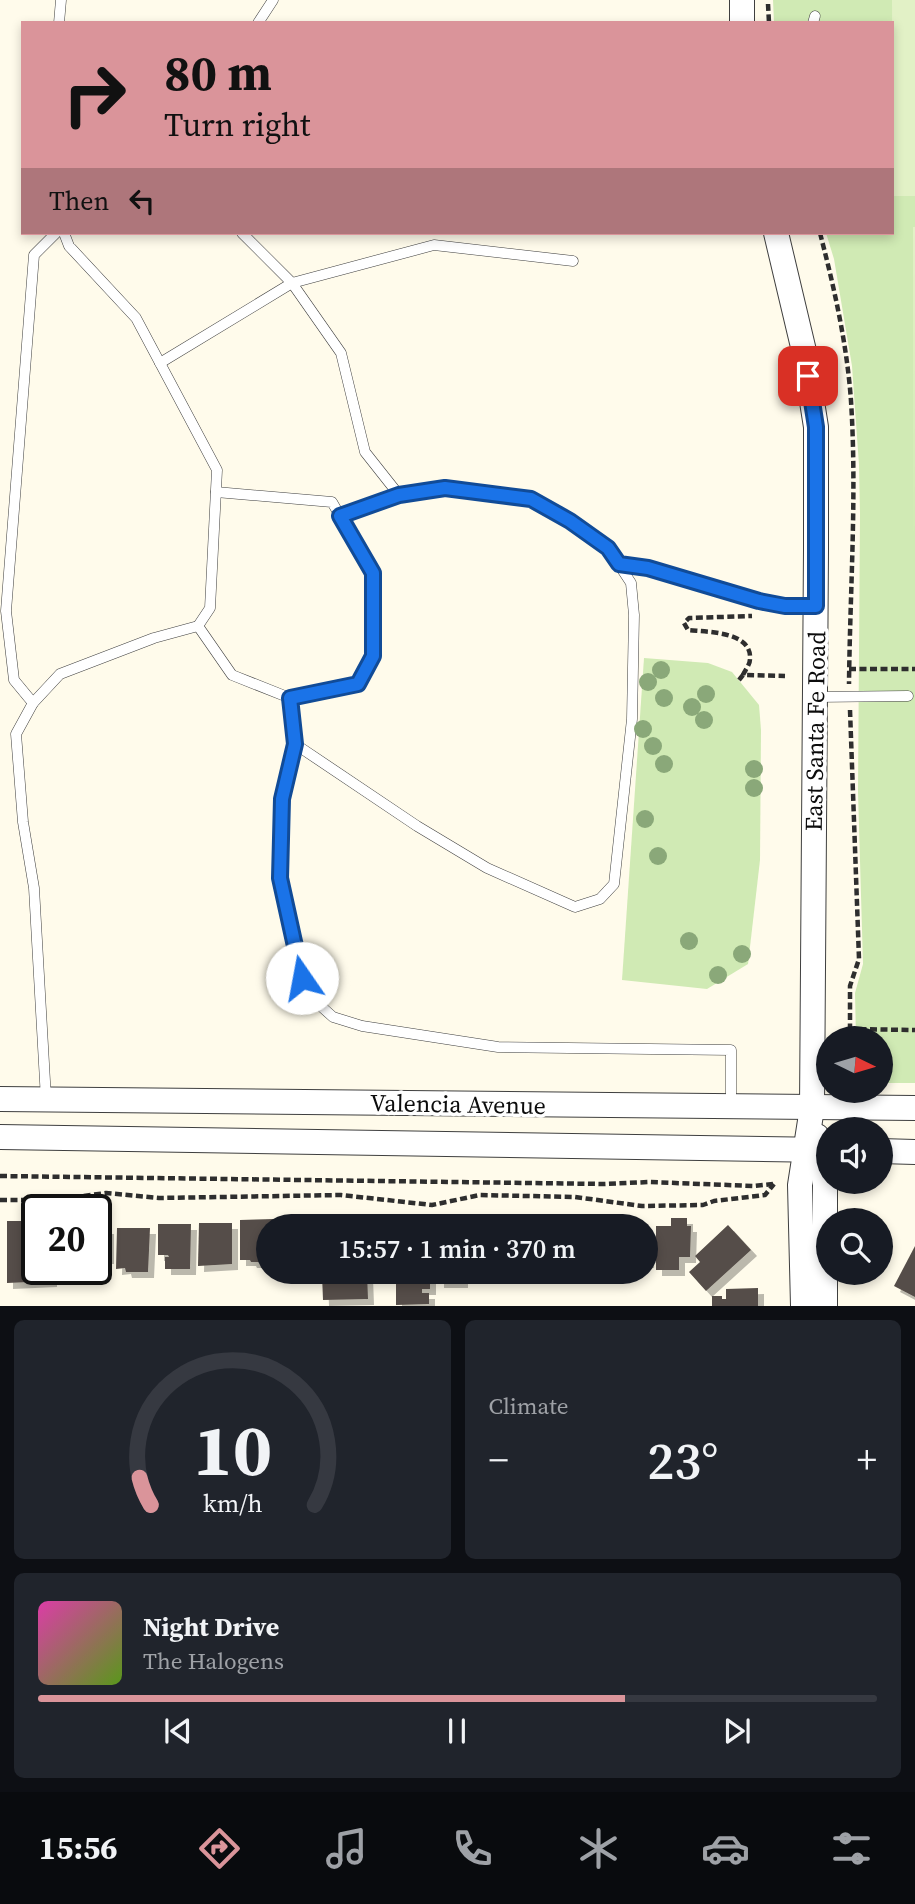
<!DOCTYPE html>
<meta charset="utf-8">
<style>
body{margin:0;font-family:"Source Serif 4",serif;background:#20242c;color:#f1f3f6;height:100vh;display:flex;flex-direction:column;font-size:26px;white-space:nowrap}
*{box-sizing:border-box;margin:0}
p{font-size:23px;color:#9ea1a6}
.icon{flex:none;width:38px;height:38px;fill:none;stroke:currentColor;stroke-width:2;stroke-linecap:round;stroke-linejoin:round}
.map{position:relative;height:1306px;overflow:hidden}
.side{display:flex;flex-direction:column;gap:14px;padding:14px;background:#0d0f14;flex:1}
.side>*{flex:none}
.top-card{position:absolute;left:21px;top:21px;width:873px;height:214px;border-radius:0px;box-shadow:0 4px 10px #0003;background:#da949a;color:#111;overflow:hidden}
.needle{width:46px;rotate:95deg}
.fabs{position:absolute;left:816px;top:1026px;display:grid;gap:14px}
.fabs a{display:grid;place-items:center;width:77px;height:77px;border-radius:50%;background:#171b24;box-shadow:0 4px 10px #0003;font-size:35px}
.speed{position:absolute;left:21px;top:1194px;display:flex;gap:14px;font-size:35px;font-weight:700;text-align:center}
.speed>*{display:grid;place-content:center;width:91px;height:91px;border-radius:50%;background:#171b24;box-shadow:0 4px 10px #0003;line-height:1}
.speed .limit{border:4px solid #111;border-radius:10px;background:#fff;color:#111}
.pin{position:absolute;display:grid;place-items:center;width:60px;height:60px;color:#fff;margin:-30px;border-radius:14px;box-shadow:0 4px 10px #0006}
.me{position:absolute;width:77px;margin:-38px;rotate:348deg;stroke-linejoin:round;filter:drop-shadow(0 0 5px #0008)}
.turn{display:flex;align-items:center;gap:24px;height:147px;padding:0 28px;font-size:32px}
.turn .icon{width:91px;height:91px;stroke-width:2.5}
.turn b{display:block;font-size:49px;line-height:60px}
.then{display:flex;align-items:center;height:66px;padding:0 28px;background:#0003;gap:14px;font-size:26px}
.big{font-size:52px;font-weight:600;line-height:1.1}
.side .tile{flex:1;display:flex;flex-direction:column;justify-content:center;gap:10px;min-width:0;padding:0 24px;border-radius:10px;background:#20242c}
.side .dial{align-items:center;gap:0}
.dial svg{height:182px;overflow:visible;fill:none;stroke:#363941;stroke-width:7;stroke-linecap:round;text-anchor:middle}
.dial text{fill:#f1f3f6;stroke:none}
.song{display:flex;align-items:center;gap:21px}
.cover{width:84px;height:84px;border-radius:10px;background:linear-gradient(135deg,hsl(320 70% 55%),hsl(90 70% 35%))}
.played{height:7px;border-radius:4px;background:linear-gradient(90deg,#da949a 70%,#363941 70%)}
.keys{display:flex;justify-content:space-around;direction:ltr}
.heat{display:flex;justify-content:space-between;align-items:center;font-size:38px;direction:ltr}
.side .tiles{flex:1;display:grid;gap:14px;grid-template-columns:1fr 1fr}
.tile:last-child{grid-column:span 2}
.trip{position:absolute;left:256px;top:1214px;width:402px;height:70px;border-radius:35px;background:#171b24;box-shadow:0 4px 10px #0003;font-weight:600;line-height:70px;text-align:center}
.tabs{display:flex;height:112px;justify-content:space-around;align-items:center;background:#090b0e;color:#9ea1a6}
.tabs .icon{width:49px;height:49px}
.tabs .active{color:#da949a}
.tabs b{font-size:32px;color:#f1f3f6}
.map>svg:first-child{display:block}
.green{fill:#d0eab4}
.pitch{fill:#e2f1c6}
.building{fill:#554d48;filter:url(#shadow)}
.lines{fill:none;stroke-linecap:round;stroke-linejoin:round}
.service-casing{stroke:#3f3f3f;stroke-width:11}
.tertiary-casing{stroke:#3f3f3f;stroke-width:26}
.path{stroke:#2e2e2e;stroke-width:4.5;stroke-dasharray:7 3.5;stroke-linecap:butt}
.service{stroke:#fff;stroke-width:10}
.tertiary{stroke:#fff;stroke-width:24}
.tree{fill:#8aa879}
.route-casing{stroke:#114b97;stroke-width:18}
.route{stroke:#1a73e8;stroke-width:12}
.labels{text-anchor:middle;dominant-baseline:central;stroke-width:7;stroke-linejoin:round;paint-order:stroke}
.street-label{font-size:24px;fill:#0c0c0c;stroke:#fff}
</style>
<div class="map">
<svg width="915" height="1306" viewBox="0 0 915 1306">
<defs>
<filter id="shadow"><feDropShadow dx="6" dy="6" stdDeviation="0" flood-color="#0004"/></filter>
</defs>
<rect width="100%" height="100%" fill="#fffbeb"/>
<g class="green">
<path d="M 773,0 L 915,0 L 915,1083 L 882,1083 L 880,1080 L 880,1038 L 856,1038 L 855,993 L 863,964 L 858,792 L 860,514 L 859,465 L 852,366 L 834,259 L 826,233 L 892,233 L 892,23 L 774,23 Z"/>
<path d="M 644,658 L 708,663 L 732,672 L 759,705 L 761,730 L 760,860 L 748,964 L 707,989 L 622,980 Z"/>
</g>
<g class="pitch">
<path d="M 892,0 L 915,0 L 915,196 L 893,196 Z"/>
<path d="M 913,227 L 915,227 L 914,539 Z"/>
</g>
<g class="building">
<path d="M 671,1218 L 687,1218 L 687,1226 L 691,1226 L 690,1257 L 679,1257 L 679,1270 L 656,1270 L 656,1226 L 671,1226 Z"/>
<path d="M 274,1219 L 274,1227 L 268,1227 L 268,1262 L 251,1262 L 250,1260 L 240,1260 L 240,1220 Z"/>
<path d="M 7,1221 L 22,1221 L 22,1224 L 37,1224 L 37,1269 L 51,1269 L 51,1281 L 7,1283 Z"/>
<path d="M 199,1223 L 232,1223 L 232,1264 L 198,1266 Z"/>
<path d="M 158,1224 L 191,1224 L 190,1269 L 165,1269 L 165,1257 L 169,1257 L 168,1255 L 158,1255 Z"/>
<rect x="329" y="1224" width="38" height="3"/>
<path d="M 728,1225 L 751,1250 L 706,1291 L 689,1272 L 700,1262 L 695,1256 Z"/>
<rect x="96" y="1228" width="12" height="30"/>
<path d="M 117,1228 L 150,1228 L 148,1272 L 126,1272 L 125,1268 L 116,1269 Z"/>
<path d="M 646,1229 L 650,1230 L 648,1262 L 646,1262 Z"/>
<path d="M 915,1246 L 915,1297 L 894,1286 Z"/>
<rect x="74" y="1269" width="24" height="3"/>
<path d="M 335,1272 L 367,1272 L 368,1299 L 323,1300 L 322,1275 L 333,1275 L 333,1278 L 335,1277 Z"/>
<path d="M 396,1272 L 430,1272 L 430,1289 L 422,1289 L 422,1293 L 429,1293 L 429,1304 L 396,1305 Z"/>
<rect x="438" y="1272" width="24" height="10"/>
<path d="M 758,1288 L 758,1306 L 712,1306 L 712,1296 L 722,1296 L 722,1299 L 726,1299 L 726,1289 Z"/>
</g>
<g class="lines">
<g class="service-casing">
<g id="service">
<path d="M 59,23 L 61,0"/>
<path d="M 258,23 L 273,0"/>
<path d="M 813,23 L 815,16"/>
<path d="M 242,233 L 292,283 L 341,353 L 365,452 L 399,495"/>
<path d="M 160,363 L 292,283 L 434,245 L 573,261"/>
<path d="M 619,564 L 648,568 L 759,601 L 785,606 L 815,606"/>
<path d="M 198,626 L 232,675 L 290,698 L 358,685 L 373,656 L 373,573 L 332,502 L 216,492"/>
<path d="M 815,697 L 908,696"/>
<path d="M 290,698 L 295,744 L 282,799 L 280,878 L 302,978 L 314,1000 L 333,1017 L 362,1026 L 498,1047 L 731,1050 L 731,1104"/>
<path d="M 33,703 L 14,680 L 6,611 L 34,255 L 56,233"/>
<path d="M 295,744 L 417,826 L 487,868 L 575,907 L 600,899 L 614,884 L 632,719 L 634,615 L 631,583 L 608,548 L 570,521 L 531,499 L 445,488 L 399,495 L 340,516"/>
<path d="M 46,1099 L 34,888 L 23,822 L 16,734 L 33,703 L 60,674 L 154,638 L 198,626 L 210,608 L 217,470 L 136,318 L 69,246 L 64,233"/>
</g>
</g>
<g class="tertiary-casing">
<g id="tertiary">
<path d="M 742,0 L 742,23"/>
<path d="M 776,233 L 804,351 L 816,427 L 816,550 L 812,1108 L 800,1185 L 803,1306"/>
<path d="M 0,1099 L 915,1108"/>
<path d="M 817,1136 L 825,1184 L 825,1306"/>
<path d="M 0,1137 L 828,1150"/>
<path d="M 880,1151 L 915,1152"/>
</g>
</g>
<g class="path">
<path d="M 768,4 L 769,23"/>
<path d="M 820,233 C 834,287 847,344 851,401 C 857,495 850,589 849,684"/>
<path d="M 849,669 L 915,669"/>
<path d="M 743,675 C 745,670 750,665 750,659 C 752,631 706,632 688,630 L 684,623 L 689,618 L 752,616"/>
<path d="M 739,680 L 743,675 L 785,676"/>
<path d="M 850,710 L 859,959 L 850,986 L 850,1038"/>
<path d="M 849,1029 L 915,1030"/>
<path d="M 0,1176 L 605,1184 L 649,1182 L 754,1186 L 773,1184"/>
<path d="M 0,1200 L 54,1200 L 106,1193 L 159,1198 L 341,1195 L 432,1205 L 480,1195 L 575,1197 L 642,1206 L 703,1205 L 714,1201 L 765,1195 L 774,1184"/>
</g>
<use href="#service" class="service"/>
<use href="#tertiary" class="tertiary"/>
</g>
<g class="tree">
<circle cx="661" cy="670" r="9"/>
<circle cx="648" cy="682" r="9"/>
<circle cx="706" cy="694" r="9"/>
<circle cx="664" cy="698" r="9"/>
<circle cx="692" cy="707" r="9"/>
<circle cx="704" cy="720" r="9"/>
<circle cx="643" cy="729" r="9"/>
<circle cx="653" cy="746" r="9"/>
<circle cx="664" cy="764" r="9"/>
<circle cx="754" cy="769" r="9"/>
<circle cx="754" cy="788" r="9"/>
<circle cx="645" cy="819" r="9"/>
<circle cx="658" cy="856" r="9"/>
<circle cx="689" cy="941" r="9"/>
<circle cx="742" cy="954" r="9"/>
<circle cx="718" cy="975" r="9"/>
</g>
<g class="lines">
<g class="route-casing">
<path id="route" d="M 302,978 L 280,878 L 282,799 L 295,744 L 290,698 L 358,684 L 373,656 L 373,573 L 340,516 L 399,495 L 445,488 L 531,499 L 570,521 L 608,548 L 619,564 L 648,568 L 759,601 L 785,606 L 816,606 L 816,427 L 808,376"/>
</g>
<use href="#route" class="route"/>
</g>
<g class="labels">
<g class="street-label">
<text transform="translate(815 731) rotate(-89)">East Santa Fe Road</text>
<text transform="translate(458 1104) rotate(1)">Valencia Avenue</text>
</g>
</g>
</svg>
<div class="fabs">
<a><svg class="needle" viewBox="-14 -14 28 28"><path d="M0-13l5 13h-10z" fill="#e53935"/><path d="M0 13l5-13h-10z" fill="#9ea1a6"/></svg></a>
<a><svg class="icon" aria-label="sound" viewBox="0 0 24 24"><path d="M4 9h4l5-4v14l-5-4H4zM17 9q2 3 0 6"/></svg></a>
<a><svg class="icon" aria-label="search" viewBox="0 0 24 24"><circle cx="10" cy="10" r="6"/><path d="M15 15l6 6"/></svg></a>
</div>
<div class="speed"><div class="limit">20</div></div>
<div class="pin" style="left:808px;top:376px;background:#d93025"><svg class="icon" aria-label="arrive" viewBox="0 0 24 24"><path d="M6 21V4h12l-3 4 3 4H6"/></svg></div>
<svg class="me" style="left:302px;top:978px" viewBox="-20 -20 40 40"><circle r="19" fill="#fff"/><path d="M0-13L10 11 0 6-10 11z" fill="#1a73e8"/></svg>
<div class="trip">15:57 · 1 min · 370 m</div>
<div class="top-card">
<div class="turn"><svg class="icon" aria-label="right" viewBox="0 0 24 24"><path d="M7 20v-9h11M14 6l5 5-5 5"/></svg><div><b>80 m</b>Turn right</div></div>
<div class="then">Then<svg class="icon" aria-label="left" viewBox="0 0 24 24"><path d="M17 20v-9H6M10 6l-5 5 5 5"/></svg></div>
</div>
</div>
<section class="side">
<div class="tiles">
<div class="tile dial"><svg viewBox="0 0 100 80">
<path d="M14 69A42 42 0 1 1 86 69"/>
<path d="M14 69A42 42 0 0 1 9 57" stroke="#da949a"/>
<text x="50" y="56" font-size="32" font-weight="700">10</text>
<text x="50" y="72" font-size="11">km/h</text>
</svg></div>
<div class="tile"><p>Climate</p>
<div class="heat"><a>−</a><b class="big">23°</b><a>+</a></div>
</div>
<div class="tile">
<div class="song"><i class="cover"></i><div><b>Night Drive</b><p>The Halogens</p></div></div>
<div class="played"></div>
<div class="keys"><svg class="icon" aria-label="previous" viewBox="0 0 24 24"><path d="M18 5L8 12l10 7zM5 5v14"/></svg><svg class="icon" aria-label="pause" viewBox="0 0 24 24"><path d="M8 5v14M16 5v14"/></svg><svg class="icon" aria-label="next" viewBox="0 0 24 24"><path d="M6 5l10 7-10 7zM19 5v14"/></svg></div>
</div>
</div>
</section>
<nav class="tabs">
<b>15:56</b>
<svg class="icon active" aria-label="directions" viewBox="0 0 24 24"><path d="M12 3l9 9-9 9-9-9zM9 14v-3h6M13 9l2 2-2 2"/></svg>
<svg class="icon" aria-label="music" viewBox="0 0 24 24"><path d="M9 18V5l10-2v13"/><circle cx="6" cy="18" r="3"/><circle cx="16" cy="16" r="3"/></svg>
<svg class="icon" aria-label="phone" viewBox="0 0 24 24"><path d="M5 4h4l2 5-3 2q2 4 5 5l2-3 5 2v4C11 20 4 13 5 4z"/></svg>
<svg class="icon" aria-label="climate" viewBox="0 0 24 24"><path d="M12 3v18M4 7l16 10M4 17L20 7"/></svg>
<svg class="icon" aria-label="car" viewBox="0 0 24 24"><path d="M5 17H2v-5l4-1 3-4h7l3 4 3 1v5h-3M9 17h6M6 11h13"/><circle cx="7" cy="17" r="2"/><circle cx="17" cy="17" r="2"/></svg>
<svg class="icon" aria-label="filters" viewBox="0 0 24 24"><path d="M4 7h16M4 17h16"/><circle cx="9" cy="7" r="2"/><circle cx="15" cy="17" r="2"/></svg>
</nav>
